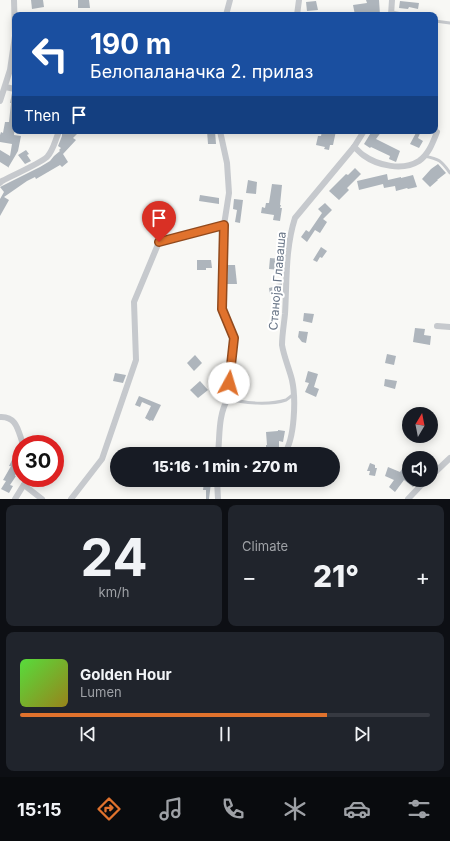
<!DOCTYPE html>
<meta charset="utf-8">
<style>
body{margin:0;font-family:Inter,sans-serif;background:#20242c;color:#f1f3f6;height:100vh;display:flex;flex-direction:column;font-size:15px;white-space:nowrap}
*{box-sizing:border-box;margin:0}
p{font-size:13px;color:#9ea1a6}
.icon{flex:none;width:22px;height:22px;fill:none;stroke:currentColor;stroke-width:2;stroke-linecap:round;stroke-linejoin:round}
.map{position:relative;height:499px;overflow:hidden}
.drawer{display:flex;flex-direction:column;gap:6px;padding:6px;background:#0d0f14;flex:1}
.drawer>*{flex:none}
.hud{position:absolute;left:12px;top:12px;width:426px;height:122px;border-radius:8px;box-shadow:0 2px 10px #0003;background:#1a4fa0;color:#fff;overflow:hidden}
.needle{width:26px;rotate:10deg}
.buttons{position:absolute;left:402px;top:407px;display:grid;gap:8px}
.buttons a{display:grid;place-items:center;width:36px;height:36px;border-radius:50%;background:#171b24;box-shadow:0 2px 10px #0003;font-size:20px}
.speed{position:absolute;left:12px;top:435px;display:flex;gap:8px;font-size:20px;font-weight:700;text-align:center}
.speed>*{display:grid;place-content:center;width:52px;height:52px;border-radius:50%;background:#171b24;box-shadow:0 2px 10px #0003;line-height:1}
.speed .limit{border:6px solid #d22;background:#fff;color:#111}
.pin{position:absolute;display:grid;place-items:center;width:34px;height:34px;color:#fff;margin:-41px -17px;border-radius:50% 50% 50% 0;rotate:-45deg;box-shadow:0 0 4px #0007}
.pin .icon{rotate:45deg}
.me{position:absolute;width:44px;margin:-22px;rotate:6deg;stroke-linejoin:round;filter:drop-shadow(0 0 3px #0008)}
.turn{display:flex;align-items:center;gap:14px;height:84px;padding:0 12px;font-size:18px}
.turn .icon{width:52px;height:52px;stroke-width:2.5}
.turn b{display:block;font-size:28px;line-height:34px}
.then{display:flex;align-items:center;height:38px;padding:0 12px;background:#0003;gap:8px;font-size:15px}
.big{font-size:30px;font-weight:800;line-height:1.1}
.drawer .tile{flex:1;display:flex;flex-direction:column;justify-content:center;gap:6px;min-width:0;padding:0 14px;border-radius:8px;background:#20242c}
.drawer .dial{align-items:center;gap:0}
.dial b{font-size:52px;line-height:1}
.song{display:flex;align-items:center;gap:12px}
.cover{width:48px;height:48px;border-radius:6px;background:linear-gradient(135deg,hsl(110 70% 55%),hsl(50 70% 35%))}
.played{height:4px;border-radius:2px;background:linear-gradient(90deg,#e0722d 75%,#363941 75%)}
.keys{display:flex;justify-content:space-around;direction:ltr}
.heat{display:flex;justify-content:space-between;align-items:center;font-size:22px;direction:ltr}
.drawer .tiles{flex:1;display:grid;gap:6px;grid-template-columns:1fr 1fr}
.tile:last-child{grid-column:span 2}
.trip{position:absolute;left:110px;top:447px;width:230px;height:40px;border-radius:20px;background:#171b24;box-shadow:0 2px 10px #0003;font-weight:800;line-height:40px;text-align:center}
.tabs{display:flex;height:64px;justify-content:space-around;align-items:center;background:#090b0e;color:#9ea1a6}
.tabs .icon{width:28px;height:28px}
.tabs .selected{color:#e0722d}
.tabs b{font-size:18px;color:#f1f3f6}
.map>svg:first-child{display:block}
.building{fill:#aeb5bc}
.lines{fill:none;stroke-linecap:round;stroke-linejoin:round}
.service{stroke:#c6c9cd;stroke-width:3}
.minor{stroke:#c6c9cd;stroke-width:6}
.route-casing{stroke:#924a1d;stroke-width:10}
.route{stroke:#e0722d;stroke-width:7}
.labels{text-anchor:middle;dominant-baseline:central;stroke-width:4;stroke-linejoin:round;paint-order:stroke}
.street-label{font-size:12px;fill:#677486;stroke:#fff}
</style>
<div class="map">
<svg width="450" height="499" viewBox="0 0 450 499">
<rect width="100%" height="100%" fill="#f8f8f5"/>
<g class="building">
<path d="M 31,0 L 43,0 L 44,7 L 32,9 Z"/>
<path d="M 78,0 L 89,0 L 90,8 L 78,8 Z"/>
<path d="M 366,0 L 379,0 L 380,15 L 355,15 L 353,5 L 367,3 Z"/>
<path d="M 316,1 L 318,10 L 307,11 L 306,2 Z"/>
<path d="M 400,1 L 419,3 L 418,9 L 409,7 L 408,9 L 399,8 Z"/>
<path d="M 12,93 L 15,93 L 15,126 L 14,135 L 21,136 L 18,151 L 8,168 L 8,167 L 0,162 L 0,150 L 10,156 L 12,144 L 0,142 L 0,135 L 1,132 L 3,133 L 5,122 L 9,122 L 11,103 L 10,103 Z"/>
<path d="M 64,131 L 75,131 L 77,134 L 73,138 L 76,140 L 63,154 L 68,162 L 62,167 L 60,165 L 36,179 L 35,177 L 27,181 L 4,197 L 9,200 L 0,216 L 0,199 L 4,192 L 0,187 L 40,167 L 50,161 L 54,156 L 60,151 L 59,150 L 61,148 L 58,146 L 62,136 L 62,133 Z"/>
<path d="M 207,131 L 215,131 L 216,144 L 208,144 Z"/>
<path d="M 322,131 L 336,131 L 333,145 L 330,145 L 329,150 L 324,149 L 325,147 L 316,145 L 318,136 L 321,136 Z"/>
<path d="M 372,131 L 382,131 L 376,139 L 400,151 L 396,162 L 389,159 L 390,156 L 371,147 L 370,148 L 364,144 Z"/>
<path d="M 417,131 L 421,131 L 418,138 L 423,141 L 419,148 L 410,144 Z"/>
<path d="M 26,150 L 29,154 L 27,155 L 31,161 L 25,164 L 18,155 Z"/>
<path d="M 438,164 L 446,173 L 437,180 L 438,180 L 430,187 L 422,179 L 431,169 Z"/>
<path d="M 355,168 L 361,174 L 347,188 L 349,190 L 339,200 L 329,191 L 346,174 L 348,175 Z"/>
<path d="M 387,174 L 388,180 L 401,177 L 401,178 L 413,175 L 417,187 L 408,189 L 407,188 L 396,191 L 395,186 L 384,188 L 383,184 L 359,190 L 357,181 Z"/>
<path d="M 248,180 L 257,182 L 256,194 L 246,193 Z"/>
<path d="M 272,184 L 282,185 L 280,205 L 281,205 L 280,208 L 282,208 L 280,221 L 273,220 L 274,215 L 261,213 L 262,207 L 265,208 L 266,203 L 269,203 Z"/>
<path d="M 200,195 L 219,198 L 219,204 L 199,201 Z"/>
<path d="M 234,199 L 243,200 L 240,223 L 235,222 L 237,210 L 233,209 Z"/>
<path d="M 325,203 L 332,210 L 323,219 L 327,222 L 320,233 L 315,230 L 307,242 L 301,237 L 306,230 L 309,232 L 322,213 L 318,209 Z"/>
<path d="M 321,247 L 327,251 L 322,258 L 320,257 L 317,262 L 313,260 Z"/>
<path d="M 270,258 L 281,259 L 280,270 L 269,269 Z"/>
<path d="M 197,260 L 211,260 L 212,268 L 206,268 L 206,270 L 197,270 Z"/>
<path d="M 228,265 L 235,265 L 237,284 L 227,284 Z"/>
<path d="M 282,283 L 281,291 L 275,292 L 275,294 L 270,295 L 269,288 L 277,286 L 276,284 Z"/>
<path d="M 304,313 L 314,314 L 312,323 L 303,321 Z"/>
<path d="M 415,328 L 425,329 L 424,335 L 431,336 L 430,345 L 413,342 Z"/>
<path d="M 299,331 L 308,332 L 306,343 L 302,342 L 298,337 Z"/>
<path d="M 387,354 L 396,356 L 394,365 L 385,363 Z"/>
<path d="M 195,355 L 202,363 L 194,371 L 187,363 Z"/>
<path d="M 308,371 L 318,374 L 314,387 L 319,389 L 316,397 L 305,392 L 309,383 L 305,382 Z"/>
<path d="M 115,373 L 126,375 L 123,383 L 113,381 Z"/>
<path d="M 385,379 L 397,381 L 395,389 L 384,386 Z"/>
<path d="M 200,381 L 208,390 L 198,398 L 190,390 Z"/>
<path d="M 139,396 L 161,405 L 153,421 L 151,420 L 150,421 L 145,418 L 151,406 L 142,402 L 140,407 L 135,405 Z"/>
<path d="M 278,430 L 285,431 L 283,442 L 279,441 L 279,454 L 266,454 L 266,445 L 267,445 L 266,432 L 278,431 Z"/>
<path d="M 14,456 L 21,459 L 21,462 L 15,476 L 16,476 L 10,485 L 13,486 L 9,493 L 1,489 L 6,481 L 3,480 L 11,466 L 9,466 Z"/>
<path d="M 370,463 L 375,465 L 375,468 L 377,468 L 375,476 L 369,475 L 370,471 L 367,471 Z"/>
<path d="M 406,463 L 409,465 L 409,480 L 414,480 L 418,482 L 413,487 L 404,480 L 395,492 L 389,487 L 394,480 L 385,476 L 388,467 L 400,472 Z"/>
<path d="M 204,482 L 211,483 L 209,499 L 206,499 L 206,490 L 203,490 Z"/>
</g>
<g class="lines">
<g class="service">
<path d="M 392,12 L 407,15"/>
<path d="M 435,21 L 450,23"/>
<path d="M 424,156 C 439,159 441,160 450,173"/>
<path d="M 229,398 C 243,404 271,405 286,400 C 289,398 291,396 294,394"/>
</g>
<g class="minor">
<path d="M 226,15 L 230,0"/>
<path d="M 297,15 L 299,0"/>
<path d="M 391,15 L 392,0"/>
<path d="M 5,87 L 15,89"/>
<path d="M 0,101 L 10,70 L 15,36 L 14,0"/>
<path d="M 354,147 C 357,149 360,153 363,155 C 378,166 403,171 419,161 C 429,154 433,142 437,132"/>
<path d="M 0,183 L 2,181 C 15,174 37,165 47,157 C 53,151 55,141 58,134"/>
<path d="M 437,326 L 450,327"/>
<path d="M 0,417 C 17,416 18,431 23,444"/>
<path d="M 218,454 C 220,434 218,416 228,398 L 234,338 L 222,309 L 224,225 L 229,193 L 227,163 L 220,131"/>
<path d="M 284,454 C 295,439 296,398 292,380 C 289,368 284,357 282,345 C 282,335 284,324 285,314 C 287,282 285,249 295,218 L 354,147 L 364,131"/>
<path d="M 431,476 L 450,458"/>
<path d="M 217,480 L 218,499"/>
<path d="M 24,485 L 42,499"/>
<path d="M 15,499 L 28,478"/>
<path d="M 71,499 L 102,459 L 136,360 L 134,302 L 159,242 L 224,225"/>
<path d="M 408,499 L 426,480"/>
</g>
</g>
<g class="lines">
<g class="route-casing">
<path id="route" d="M 159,242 L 224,225 L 222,309 L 234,338 L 229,383"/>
</g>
<use href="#route" class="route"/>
</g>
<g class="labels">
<g class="street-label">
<text transform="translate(277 281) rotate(-85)">Станоја Главаша</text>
</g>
</g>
</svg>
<div class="buttons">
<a><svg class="needle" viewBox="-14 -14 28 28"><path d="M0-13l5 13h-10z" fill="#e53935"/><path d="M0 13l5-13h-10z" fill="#9ea1a6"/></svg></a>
<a><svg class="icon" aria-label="sound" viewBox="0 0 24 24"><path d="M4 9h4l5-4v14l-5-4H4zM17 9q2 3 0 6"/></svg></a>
</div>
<div class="speed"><div class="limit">30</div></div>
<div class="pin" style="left:159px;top:242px;background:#d93025"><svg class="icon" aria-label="arrive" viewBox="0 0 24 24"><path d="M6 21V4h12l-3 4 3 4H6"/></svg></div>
<svg class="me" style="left:229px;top:383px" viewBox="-20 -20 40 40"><circle r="19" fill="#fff"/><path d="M0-13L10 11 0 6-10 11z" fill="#e0722d"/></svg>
<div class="trip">15:16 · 1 min · 270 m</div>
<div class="hud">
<div class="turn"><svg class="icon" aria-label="left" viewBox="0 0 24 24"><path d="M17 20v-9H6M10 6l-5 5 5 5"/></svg><div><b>190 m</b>Белопаланачка 2. прилаз</div></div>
<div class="then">Then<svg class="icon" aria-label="arrive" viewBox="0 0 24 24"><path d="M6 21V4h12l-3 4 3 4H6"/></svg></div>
</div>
</div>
<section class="drawer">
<div class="tiles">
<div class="tile dial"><b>24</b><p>km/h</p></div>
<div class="tile"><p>Climate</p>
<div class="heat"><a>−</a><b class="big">21°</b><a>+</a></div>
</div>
<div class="tile">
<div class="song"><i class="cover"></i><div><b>Golden Hour</b><p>Lumen</p></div></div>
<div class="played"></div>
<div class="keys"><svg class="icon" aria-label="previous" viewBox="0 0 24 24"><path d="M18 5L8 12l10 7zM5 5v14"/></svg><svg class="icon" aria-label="pause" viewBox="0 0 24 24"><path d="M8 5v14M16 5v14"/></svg><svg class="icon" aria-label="next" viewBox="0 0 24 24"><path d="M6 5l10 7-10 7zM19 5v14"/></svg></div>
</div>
</div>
</section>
<nav class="tabs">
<b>15:15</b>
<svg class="icon selected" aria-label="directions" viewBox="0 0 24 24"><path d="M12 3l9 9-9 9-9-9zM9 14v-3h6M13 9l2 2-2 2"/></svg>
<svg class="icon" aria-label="music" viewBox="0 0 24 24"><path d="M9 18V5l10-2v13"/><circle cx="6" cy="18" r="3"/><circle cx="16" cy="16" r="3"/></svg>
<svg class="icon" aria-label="phone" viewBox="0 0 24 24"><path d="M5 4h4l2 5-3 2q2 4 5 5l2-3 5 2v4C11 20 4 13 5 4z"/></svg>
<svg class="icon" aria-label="climate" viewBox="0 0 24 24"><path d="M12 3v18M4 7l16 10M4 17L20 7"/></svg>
<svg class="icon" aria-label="car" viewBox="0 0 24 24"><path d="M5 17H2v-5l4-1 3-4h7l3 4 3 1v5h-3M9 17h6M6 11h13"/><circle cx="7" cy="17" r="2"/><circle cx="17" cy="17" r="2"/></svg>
<svg class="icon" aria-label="filters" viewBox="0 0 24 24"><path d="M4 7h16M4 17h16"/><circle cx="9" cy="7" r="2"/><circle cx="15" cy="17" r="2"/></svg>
</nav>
